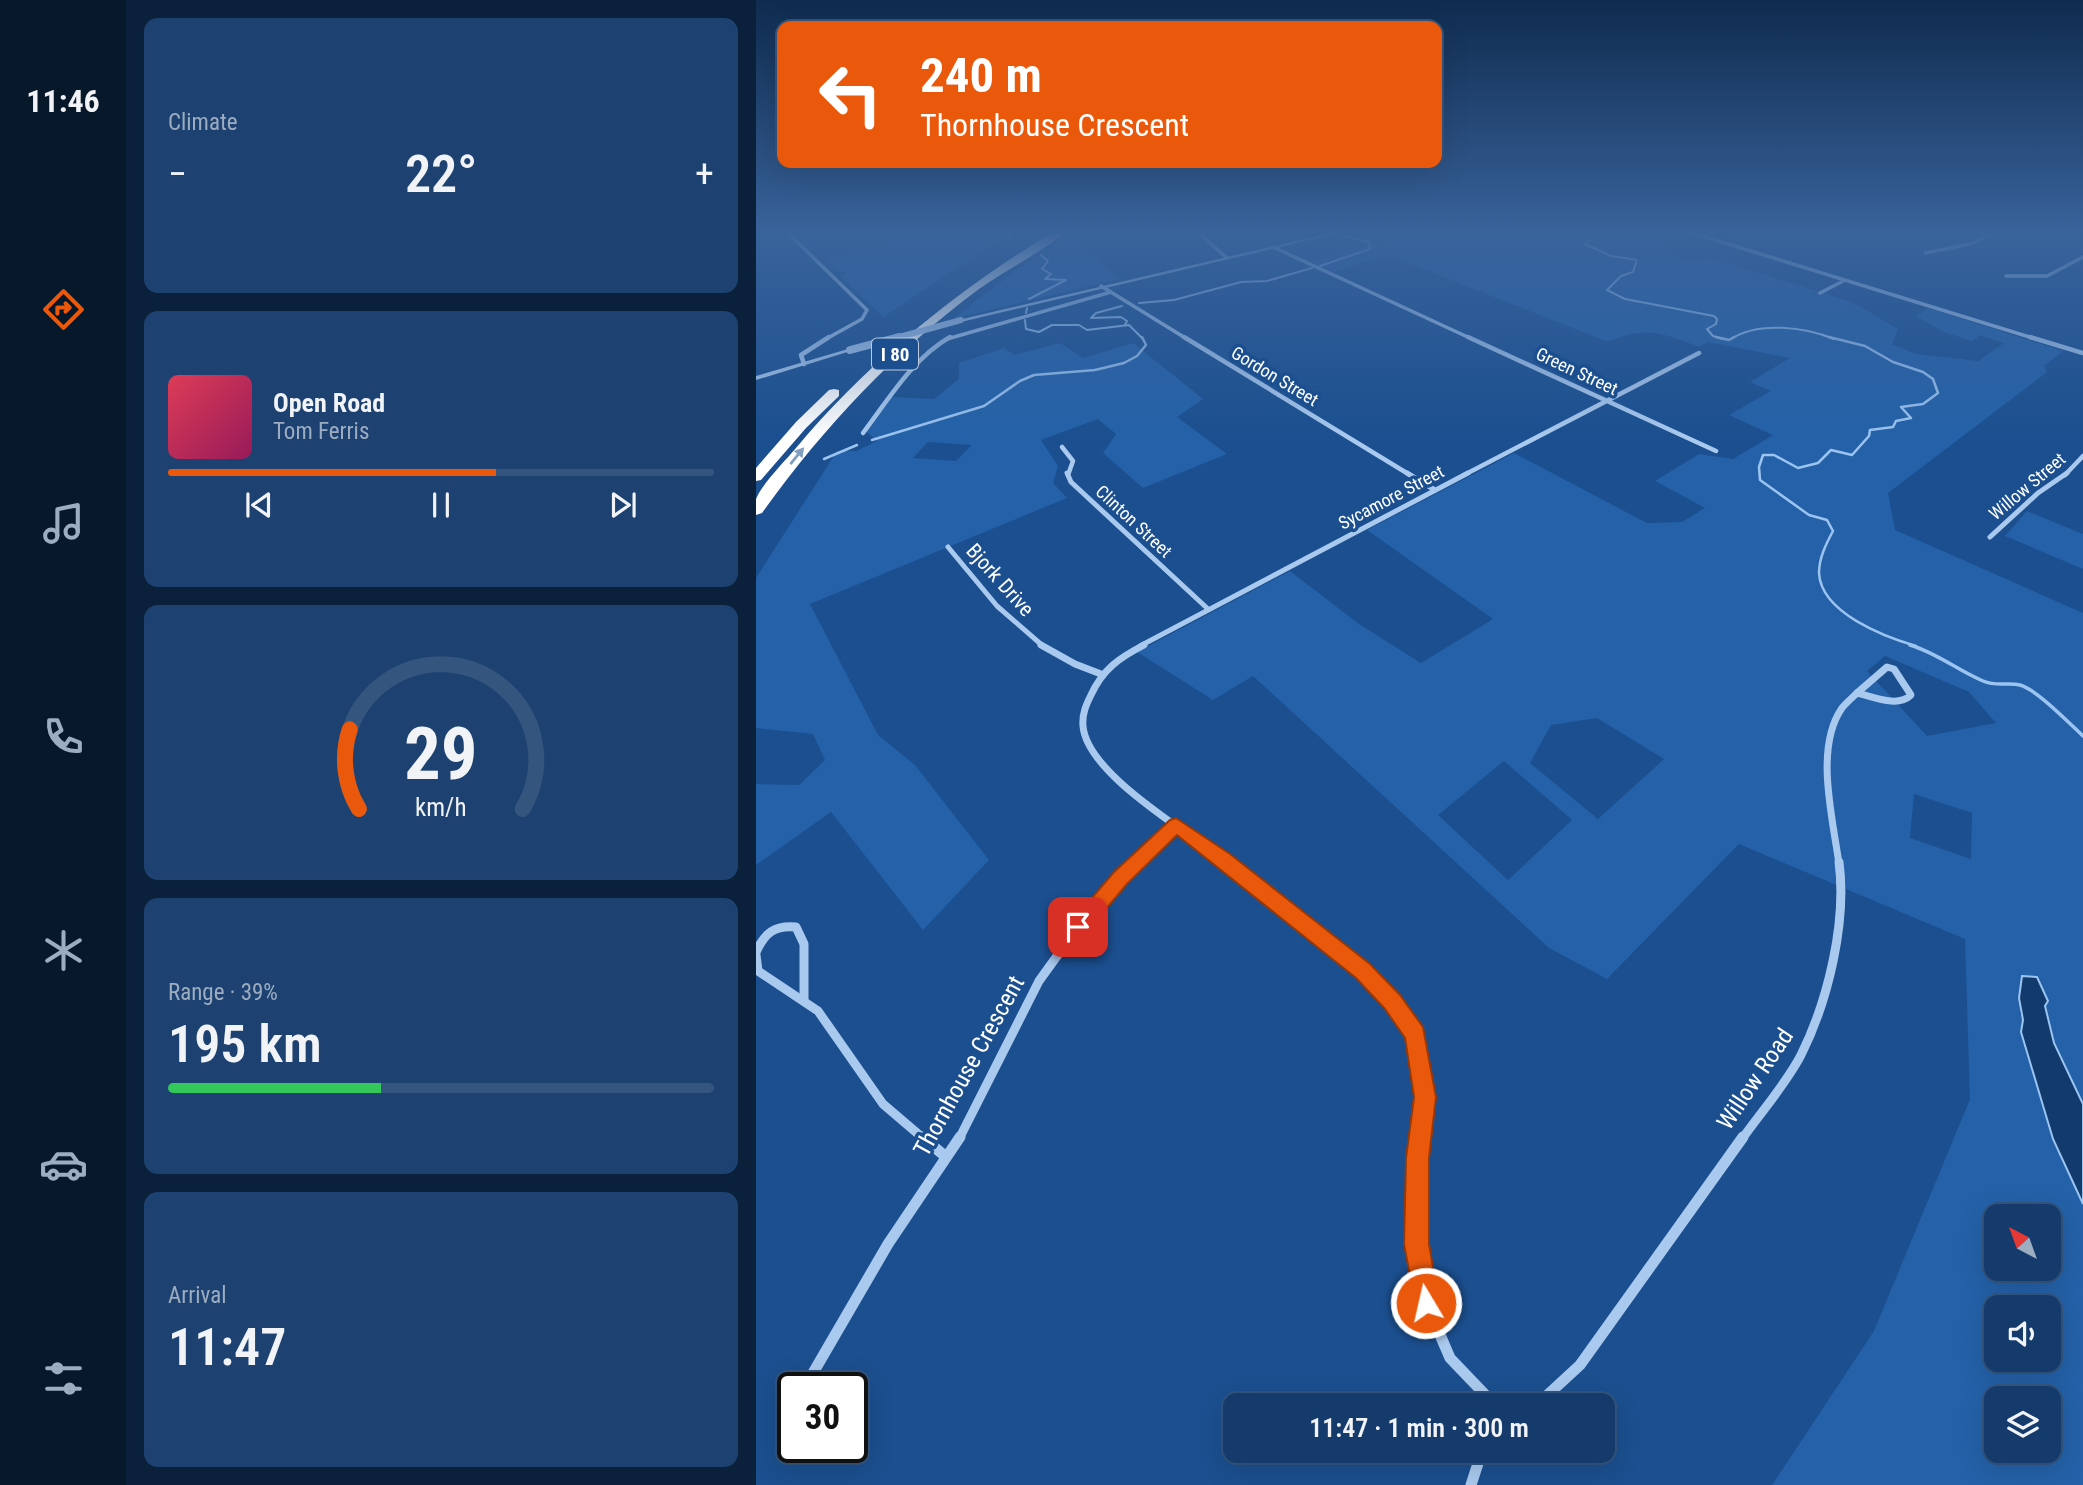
<!DOCTYPE html>
<meta charset="utf-8">
<style>
body{margin:0;font-family:"Roboto Condensed",sans-serif;background:#1d4271;color:#f1f3f6;height:100vh;display:flex;flex-direction:column;font-size:26px;white-space:nowrap}
*{box-sizing:border-box;margin:0}
p{font-size:23px;color:#9dadc1}
.icon{flex:none;width:38px;height:38px;fill:none;stroke:currentColor;stroke-width:2;stroke-linecap:round;stroke-linejoin:round}
.map{position:relative;flex:1;overflow:hidden}
.details{display:flex;flex-direction:column;gap:18px;padding:18px;background:#0b203b;width:630px}
.details>*{flex:none}
.guide{position:absolute;left:21px;top:21px;width:665px;height:147px;border-radius:14px;box-shadow:0 7px 28px #0002,0 0 0 2px #33557e;background:#ea580c;color:#fff;overflow:hidden}
.needle{width:46px;rotate:319deg}
.tools{position:absolute;left:1228px;top:1204px;display:grid;gap:14px}
.tools a{display:grid;place-items:center;width:77px;height:77px;border-radius:14px;background:#143b6b;box-shadow:0 7px 28px #0002,0 0 0 2px #33557e;font-size:35px}
.speed{position:absolute;left:21px;top:1372px;display:flex;gap:14px;font-size:35px;font-weight:700;text-align:center}
.speed>*{display:grid;place-content:center;width:91px;height:91px;border-radius:50%;background:#143b6b;box-shadow:0 7px 28px #0002,0 0 0 2px #33557e;line-height:1}
.speed .limit{border:4px solid #111;border-radius:10px;background:#fff;color:#111}
.pin{position:absolute;display:grid;place-items:center;width:60px;height:60px;color:#fff;margin:-30px;border-radius:14px;box-shadow:0 4px 10px #0006}
.me{position:absolute;width:77px;margin:-38px;rotate:351deg;stroke-linejoin:round;filter:drop-shadow(0 0 5px #0008)}
.turn{display:flex;align-items:center;gap:24px;height:147px;padding:0 28px;font-size:32px}
.turn .icon{width:91px;height:91px;stroke-width:2.5}
.turn b{display:block;font-size:49px;line-height:60px}
.big{font-size:52px;font-weight:600;line-height:1.1}
.details .card{flex:1;display:flex;flex-direction:column;justify-content:center;gap:10px;min-width:0;padding:0 24px;border-radius:14px;background:#1d4271}
.details .dial{align-items:center;gap:0}
.dial svg{height:182px;overflow:visible;fill:none;stroke:#33557e;stroke-width:7;stroke-linecap:round;text-anchor:middle}
.dial text{fill:#f1f3f6;stroke:none}
.song{display:flex;align-items:center;gap:21px}
.cover{width:84px;height:84px;border-radius:10px;background:linear-gradient(135deg,hsl(350 70% 55%),hsl(330 70% 35%))}
.played{height:7px;border-radius:4px;background:linear-gradient(90deg,#ea580c 60%,#33557e 60%)}
.keys{display:flex;justify-content:space-around;direction:ltr}
.heat{display:flex;justify-content:space-between;align-items:center;font-size:38px;direction:ltr}
.charge{height:10px;border-radius:5px;background:linear-gradient(90deg,#34c759 39%,#33557e 0)}
.trip{position:absolute;left:467px;top:1393px;width:392px;height:70px;border-radius:14px;background:#143b6b;box-shadow:0 7px 28px #0002,0 0 0 2px #33557e;font-weight:600;line-height:70px;text-align:center}
main{display:flex;flex:1;min-height:0}
.menu{display:flex;flex-direction:column;width:126px;justify-content:space-around;align-items:center;background:#08182b;color:#9dadc1}
.menu .icon{width:49px;height:49px}
.menu .selected{color:#ea580c}
.menu b{font-size:32px;color:#f1f3f6}
.map>svg:first-child{display:block}
.green{fill:#2461a8;fill-rule:evenodd}
.water{fill:#123a6d;stroke:#9cc4f0;stroke-width:2}
.lines{fill:none;stroke-linecap:round;stroke-linejoin:round}
.stream-far2{stroke:#9cc4f0;stroke-width:2}
.stream-far1{stroke:#9cc4f0;stroke-width:2.5}
.stream{stroke:#9cc4f0;stroke-width:3.5}
.minor-far5{stroke:#a9c9ee;stroke-width:3.5}
.minor-far4{stroke:#a9c9ee;stroke-width:4.5}
.minor-far3{stroke:#a9c9ee;stroke-width:5}
.minor-far2{stroke:#a9c9ee;stroke-width:7}
.minor-far1{stroke:#a9c9ee;stroke-width:9}
.minor{stroke:#a9c9ee;stroke-width:11}
.tertiary{fill:#a9c9ee;fill-rule:evenodd}
.motorway{fill:#fff;fill-rule:evenodd}
.tertiary-bridge-far1{stroke:#a9c9ee;stroke-width:6}
.tertiary-bridge{stroke:#a9c9ee;stroke-width:8}
.oneway{fill:#829ec1}
.route{fill:#ea580c;stroke:#983908;stroke-width:2}
.labels{text-anchor:middle;dominant-baseline:central;stroke-width:7;stroke-linejoin:round;paint-order:stroke}
.far-street-label{font-size:18px;fill:#fff;stroke:#1b4f8f}
.shield{fill:#1b4f8f;stroke:#bbcadd;stroke-width:2}
.shield-label{font-size:19px;font-weight:bold;fill:#fff}
.street-label{font-size:21px;fill:#fff;stroke:#1b4f8f}
.near-street-label{font-size:24px;fill:#fff;stroke:#1b4f8f}
</style>
<main>
<nav class="menu">
<b>11:46</b>
<svg class="icon selected" aria-label="directions" viewBox="0 0 24 24"><path d="M12 3l9 9-9 9-9-9zM9 14v-3h6M13 9l2 2-2 2"/></svg>
<svg class="icon" aria-label="music" viewBox="0 0 24 24"><path d="M9 18V5l10-2v13"/><circle cx="6" cy="18" r="3"/><circle cx="16" cy="16" r="3"/></svg>
<svg class="icon" aria-label="phone" viewBox="0 0 24 24"><path d="M5 4h4l2 5-3 2q2 4 5 5l2-3 5 2v4C11 20 4 13 5 4z"/></svg>
<svg class="icon" aria-label="climate" viewBox="0 0 24 24"><path d="M12 3v18M4 7l16 10M4 17L20 7"/></svg>
<svg class="icon" aria-label="car" viewBox="0 0 24 24"><path d="M5 17H2v-5l4-1 3-4h7l3 4 3 1v5h-3M9 17h6M6 11h13"/><circle cx="7" cy="17" r="2"/><circle cx="17" cy="17" r="2"/></svg>
<svg class="icon" aria-label="filters" viewBox="0 0 24 24"><path d="M4 7h16M4 17h16"/><circle cx="9" cy="7" r="2"/><circle cx="15" cy="17" r="2"/></svg>
</nav>
<section class="details">
<div class="card"><p>Climate</p>
<div class="heat"><a>−</a><b class="big">22°</b><a>+</a></div>
</div>
<div class="card">
<div class="song"><i class="cover"></i><div><b>Open Road</b><p>Tom Ferris</p></div></div>
<div class="played"></div>
<div class="keys"><svg class="icon" aria-label="previous" viewBox="0 0 24 24"><path d="M18 5L8 12l10 7zM5 5v14"/></svg><svg class="icon" aria-label="pause" viewBox="0 0 24 24"><path d="M8 5v14M16 5v14"/></svg><svg class="icon" aria-label="next" viewBox="0 0 24 24"><path d="M6 5l10 7-10 7zM19 5v14"/></svg></div>
</div>
<div class="card dial"><svg viewBox="0 0 100 80">
<path d="M14 69A42 42 0 1 1 86 69"/>
<path d="M14 69A42 42 0 0 1 10 34" stroke="#ea580c"/>
<text x="50" y="56" font-size="32" font-weight="700">29</text>
<text x="50" y="72" font-size="11">km/h</text>
</svg></div>
<div class="card"><p>Range · 39%</p><b class="big">195 km</b><div class="charge"></div></div>
<div class="card"><p>Arrival</p><b class="big">11:47</b></div>
</section>
<div class="map">
<svg width="1327" height="1485" viewBox="0 0 1327 1485">
<rect width="100%" height="100%" fill="#1b4f8f"/>
<g class="green">
<path d="M 178,230 L 251,230 L 251,233 L 233,236 L 233,240 L 246,239 L 127,317 L 85,277 L 91,272 L 81,271 L 69,259 L 123,247 L 148,237 Z"/>
<path d="M 322,230 L 335,230 L 321,240 L 363,279 L 197,319 L 258,271 Z"/>
<path d="M 672,230 L 870,230 L 921,246 L 910,252 L 940,262 L 952,257 L 1096,302 L 1142,329 L 1136,344 L 1160,354 L 1222,361 L 1248,343 L 1224,335 L 1216,341 L 1188,332 L 1160,316 L 1172,308 L 1307,351 L 1288,366 L 1291,372 L 1132,493 L 1139,530 L 1327,613 L 1327,1104 L 1298,1043 L 1289,1006 L 1263,1012 L 1267,1020 L 1265,1032 L 1297,1139 L 1327,1204 L 1327,1485 L 1016,1485 L 1118,1331 L 1214,1099 L 1209,939 L 983,844 L 851,979 L 793,948 L 497,676 L 457,700 L 381,652 L 534,571 L 603,624 L 665,663 L 737,619 L 611,530 L 758,453 L 891,523 L 926,522 L 949,508 L 899,481 L 943,454 L 977,459 L 1017,435 L 973,415 L 1015,391 L 994,382 L 1034,358 L 952,342 L 943,347 C 907,333 890,325 852,342 L 637,257 L 618,259 L 577,272 L 552,261 ZM 1129,656 L 1213,692 L 1240,723 L 1171,736 L 1111,671 ZM 841,718 L 908,759 L 842,819 L 774,763 L 795,725 ZM 748,761 L 816,820 L 752,880 L 682,815 ZM 1158,794 L 1216,813 L 1215,859 L 1154,838 ZM 1241,1216 L 1293,1216 L 1293,1269 L 1241,1269 ZM 1241,1307 L 1293,1307 L 1293,1360 L 1241,1360 ZM 1241,1398 L 1293,1398 L 1293,1451 L 1241,1451 Z"/>
<path d="M 304,343 L 327,358 L 377,343 L 447,399 L 421,417 L 471,454 L 387,488 L 347,453 L 360,434 L 342,419 L 285,440 L 302,466 L 297,483 L 311,498 L 54,604 L 122,735 L 159,765 L 233,860 L 167,930 L 75,812 L 0,865 L 0,784 L 43,785 L 69,760 L 57,734 L 0,728 L 0,578 L 81,451 L 100,451 L 121,441 L 111,432 L 136,397 L 178,399 L 203,379 L 203,363 L 248,348 L 258,355 ZM 172,442 L 215,445 L 215,446 L 200,461 L 157,458 Z"/>
<path d="M 1271,511 L 1327,534 L 1327,569 L 1249,536 Z"/>
</g>
<path class="water" d="M 1266,976 L 1281,977 L 1292,1001 L 1289,1006 L 1298,1043 L 1327,1104 L 1327,1204 L 1297,1139 L 1265,1032 L 1267,1020 L 1263,998 Z"/>
<g class="lines">
<g class="stream-far2">
<path d="M 239,230 L 256,239"/>
<path d="M 548,230 L 563,230"/>
<path d="M 571,230 L 574,232"/>
<path d="M 847,230 L 829,244 L 855,256 L 881,260 L 877,272 L 865,276 L 851,290 L 869,299 L 958,316 L 961,319 L 960,324 L 951,329 L 957,336 L 967,339"/>
<path d="M 564,266 L 614,249 L 613,242 L 584,235"/>
<path d="M 273,299 L 310,280 L 289,279 L 295,274 L 286,269 L 292,261 L 285,255"/>
<path d="M 383,303 L 418,300 L 485,282 L 511,281 L 556,268"/>
<path d="M 366,306 L 340,313 L 335,318 L 365,317 L 371,321 L 369,325"/>
<path d="M 270,313 L 271,308"/>
<path d="M 269,320 L 270,329 L 283,332 L 296,325 L 323,325 L 331,330 L 373,325 L 387,339"/>
<path d="M 975,339 C 1002,321 1049,327 1078,339"/>
</g>
<g class="stream-far1">
<path d="M 960,337 L 973,340 L 978,337"/>
<path d="M 1073,337 L 1109,346 L 1137,362 L 1167,372 L 1177,379 L 1182,393 L 1167,404 L 1145,407 L 1155,418 L 1140,421 L 1137,427 L 1114,430 L 1113,436 L 1096,455 L 1075,450 L 1062,463 L 1042,468 L 1018,455 L 1007,455 L 1003,467 L 1004,480 L 1053,515 L 1071,520 L 1077,531 C 1070,544 1063,558 1063,573 C 1065,613 1129,637 1160,646"/>
<path d="M 116,440 L 228,406 L 264,381 L 278,375 L 339,370 L 368,363 L 381,356 L 390,345 L 386,337"/>
<path d="M 68,459 L 101,445"/>
</g>
<path class="stream" d="M 1154,645 C 1181,653 1201,670 1227,681 C 1241,687 1252,682 1264,685 C 1280,689 1314,724 1327,736"/>
<g class="minor-far5">
<path d="M 29,230 L 111,310 L 106,319 L 70,339"/>
<path d="M 439,230 L 470,257"/>
<path d="M 927,230 L 1280,339"/>
<path d="M 517,247 L 716,339"/>
<path d="M 1169,253 L 1214,244 L 1243,230"/>
<path d="M 1250,276 L 1291,276 L 1327,257"/>
<path d="M 345,286 L 431,339"/>
<path d="M 1064,293 L 1089,280"/>
<path d="M 191,339 L 355,292"/>
</g>
<g class="minor-far4">
<path d="M 428,337 L 654,475"/>
<path d="M 712,337 L 960,451"/>
<path d="M 1274,337 L 1327,353"/>
<path d="M 48,364 L 45,355 L 73,337"/>
<path d="M 107,433 C 132,400 157,358 194,337"/>
<path d="M 306,447 L 317,461 L 312,475"/>
<path d="M 708,475 L 943,353"/>
<path d="M 1309,475 L 1327,456"/>
</g>
<g class="minor-far3">
<path d="M 311,473 L 315,482 L 452,609"/>
<path d="M 651,473 L 679,490"/>
<path d="M 1234,537 L 1282,493 L 1311,473"/>
<path d="M 192,547 L 241,606 L 287,646"/>
<path d="M 384,646 L 712,473"/>
</g>
<g class="minor-far2">
<path d="M 285,645 L 319,664 L 345,674"/>
<path d="M 388,645 C 363,658 347,669 335,695 C 330,705 326,714 327,726 C 331,775 436,834 473,864"/>
<path d="M 1131,667 L 1138,669 L 1155,695 C 1142,708 1118,697 1101,693 Z"/>
<path d="M 379,864 L 420,825"/>
<path d="M 1083,864 C 1077,819 1058,748 1086,708 C 1090,703 1096,698 1101,693"/>
</g>
<g class="minor-far1">
<path d="M 471,862 L 607,971 L 637,1002 L 659,1034 L 669,1097 L 664,1139"/>
<path d="M 0,952 C 9,933 18,925 40,927 L 48,944 L 48,1001"/>
<path d="M 0,955 L 2,971 L 62,1011 L 127,1104 L 168,1139"/>
<path d="M 203,1139 L 283,981 L 322,927 L 381,862"/>
<path d="M 986,1139 C 1005,1112 1030,1084 1045,1055 C 1072,1001 1091,922 1083,862"/>
</g>
<g class="minor">
<path d="M 166,1137 L 189,1156"/>
<path d="M 664,1137 L 660,1244 L 670,1302 L 694,1358 L 739,1405"/>
<path d="M 50,1385 L 132,1244 L 204,1137"/>
<path d="M 750,1405 L 785,1401 L 824,1365 L 987,1137"/>
<path d="M 715,1485 L 726,1451"/>
</g>
<g class="tertiary">
<path d="M 586,230 L 597,230 L 205,322 L 202,320 Z"/>
<path d="M 92,349 L 98,350 L 0,380 L 0,376 Z"/>
</g>
<g class="motorway">
<path d="M 300,230 L 312,230 C 287,252 251,269 223,289 C 138,352 67,428 6,513 L 0,515 C 0,510 0,503 0,499 C 6,484 29,461 40,448 C 114,360 202,290 300,230 Z"/>
<path d="M 78,389 L 83,390 L 83,396 L 50,428 L 5,480 L 0,481 L 0,468 L 40,422 L 73,390 Z"/>
</g>
<path class="tertiary-bridge-far1" d="M 136,339 L 205,320"/>
<path class="tertiary-bridge" d="M 94,350 L 143,337"/>
</g>
<defs><path id="oneway-solid" d="M-6-.8H1V-3.2L6.5 0L1 3.2V.8H-6Z" transform="scale(1.75)"/></defs>
<use class="oneway" href="#oneway-solid" transform="translate(41 456) rotate(-51)"/>
<linearGradient id="sky" x2="0" y2="1"><stop stop-color="#0f2b4f"/><stop offset="0.53" stop-color="#39639b"/><stop offset="1" stop-color="#39639b" stop-opacity="0"/></linearGradient>
<rect width="1327" height="438" fill="url(#sky)"/>
<path class="route" d="M 420,818 L 474,854 L 614,964 L 644,995 L 667,1027 L 680,1097 L 673,1158 L 673,1244 L 683,1303 L 679,1312 L 670,1315 L 661,1312 L 648,1244 L 650,1158 L 658,1097 L 649,1038 L 629,1009 L 600,978 L 421,835 L 371,884 L 329,934 L 322,936 L 316,934 L 313,927 L 316,921 L 358,872 L 414,820 Z"/>
<g class="labels">
<g class="far-street-label">
<text transform="translate(821 371) rotate(25)">Green Street</text>
<text transform="translate(519 376) rotate(31)">Gordon Street</text>
<text transform="translate(1271 486) rotate(-40)">Willow Street</text>
<text transform="translate(635 497) rotate(-28)">Sycamore Street</text>
<text transform="translate(378 521) rotate(43)">Clinton Street</text>
</g>
<rect class="shield" x="116" y="338.5" width="46" height="31" rx="5"/>
<g class="shield-label">
<text x="139" y="354">I 80</text>
</g>
<g class="street-label">
<text transform="translate(244 580) rotate(48)">Bjork Drive</text>
</g>
<g class="near-street-label">
<text transform="translate(213 1066) rotate(-61)">Thornhouse Crescent</text>
<text transform="translate(999 1079) rotate(-56)">Willow Road</text>
</g>
</g>
</svg>
<div class="tools">
<a><svg class="needle" viewBox="-14 -14 28 28"><path d="M0-13l5 13h-10z" fill="#e53935"/><path d="M0 13l5-13h-10z" fill="#9dadc1"/></svg></a>
<a><svg class="icon" aria-label="sound" viewBox="0 0 24 24"><path d="M4 9h4l5-4v14l-5-4H4zM17 9q2 3 0 6"/></svg></a>
<a><svg class="icon" aria-label="layers" viewBox="0 0 24 24"><path d="M12 4l9 5-9 5-9-5zM3 14l9 5 9-5"/></svg></a>
</div>
<div class="speed"><div class="limit">30</div></div>
<div class="pin" style="left:322px;top:927px;background:#d93025"><svg class="icon" aria-label="arrive" viewBox="0 0 24 24"><path d="M6 21V4h12l-3 4 3 4H6"/></svg></div>
<svg class="me" style="left:670px;top:1303px" viewBox="-20 -20 40 40"><circle r="17" fill="#ea580c" stroke="#fff" stroke-width="3"/><path d="M0-11L8 9 0 5-8 9z" fill="#fff"/></svg>
<div class="trip">11:47 · 1 min · 300 m</div>
<div class="guide">
<div class="turn"><svg class="icon" aria-label="left" viewBox="0 0 24 24"><path d="M17 20v-9H6M10 6l-5 5 5 5"/></svg><div><b>240 m</b>Thornhouse Crescent</div></div>
</div>
</div>
</main>
